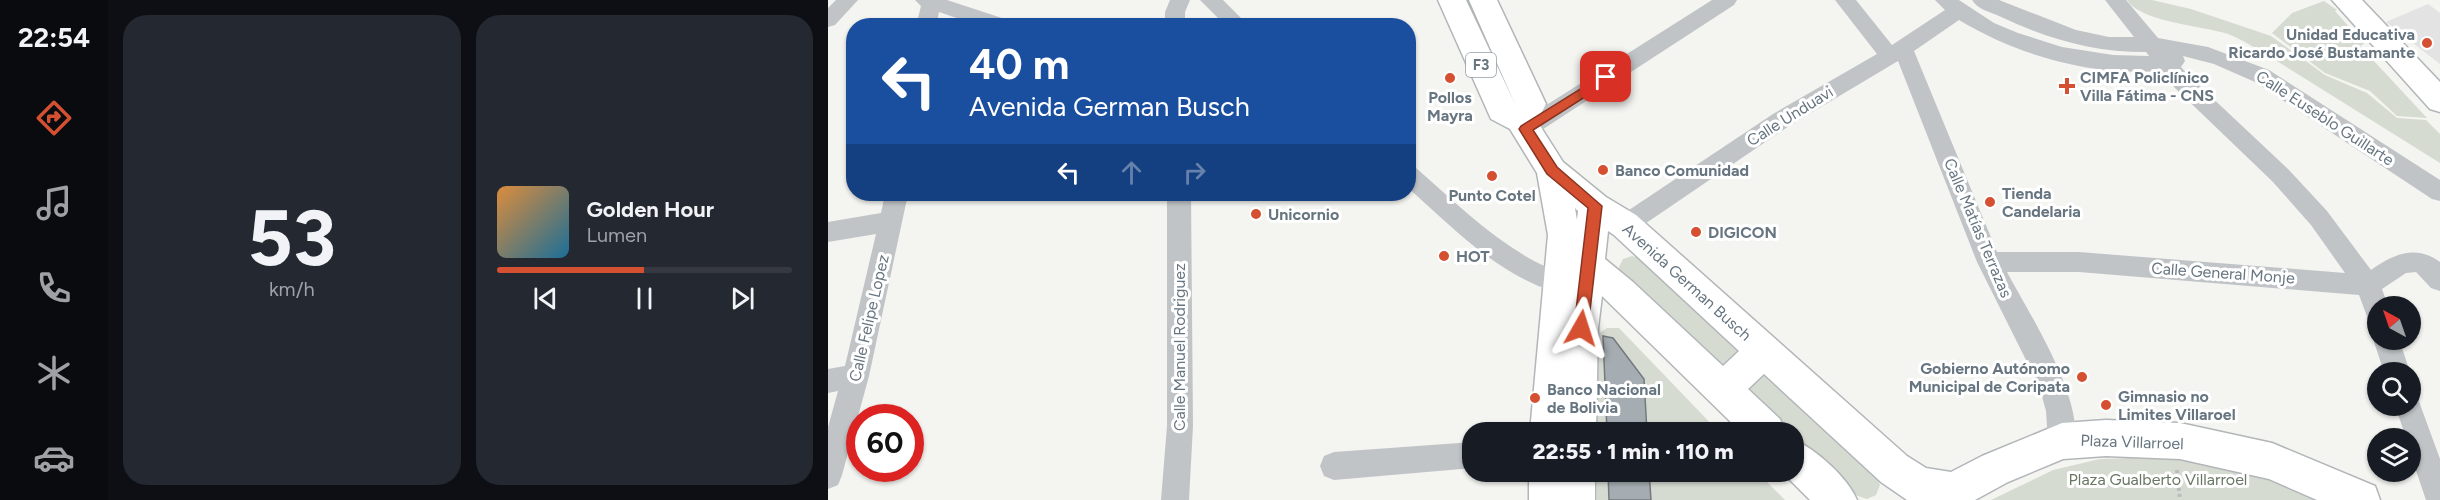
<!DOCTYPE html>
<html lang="es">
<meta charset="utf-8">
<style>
body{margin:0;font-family:Figtree,sans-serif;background:#242831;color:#f1f3f6;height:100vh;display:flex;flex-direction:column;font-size:22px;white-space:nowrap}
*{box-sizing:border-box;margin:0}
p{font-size:20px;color:#9ea1a6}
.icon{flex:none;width:33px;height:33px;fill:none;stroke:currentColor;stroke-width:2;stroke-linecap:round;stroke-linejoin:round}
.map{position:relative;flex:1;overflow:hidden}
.sheet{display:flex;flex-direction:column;gap:15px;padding:15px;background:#0d0f14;width:720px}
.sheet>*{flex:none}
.guide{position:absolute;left:18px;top:18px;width:570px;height:183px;border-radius:24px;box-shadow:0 2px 4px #0004;background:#1a4fa0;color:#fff;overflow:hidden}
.needle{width:39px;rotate:320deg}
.tools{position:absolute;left:1539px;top:296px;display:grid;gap:12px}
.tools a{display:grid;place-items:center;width:54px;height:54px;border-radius:50%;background:#171b24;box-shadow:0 2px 4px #0004;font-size:30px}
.speed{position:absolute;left:18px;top:404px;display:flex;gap:12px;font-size:30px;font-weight:700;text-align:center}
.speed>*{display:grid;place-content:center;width:78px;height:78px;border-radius:50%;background:#171b24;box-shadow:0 2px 4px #0004;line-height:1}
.speed .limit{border:9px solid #d22;background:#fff;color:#111}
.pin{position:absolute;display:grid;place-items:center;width:51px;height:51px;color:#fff;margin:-26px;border-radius:12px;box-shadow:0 3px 9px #0006}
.me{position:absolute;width:66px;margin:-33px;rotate:6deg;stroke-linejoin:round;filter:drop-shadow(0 0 4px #0008)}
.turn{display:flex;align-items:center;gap:21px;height:126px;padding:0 24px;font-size:27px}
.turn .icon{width:78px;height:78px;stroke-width:2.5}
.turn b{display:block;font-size:42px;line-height:51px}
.lanes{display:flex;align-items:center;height:57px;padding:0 24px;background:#0003;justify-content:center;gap:30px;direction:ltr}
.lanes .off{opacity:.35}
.sheet .card{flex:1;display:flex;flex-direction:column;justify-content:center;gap:9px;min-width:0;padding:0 21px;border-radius:24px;background:#242831}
.sheet .dial{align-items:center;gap:0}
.dial b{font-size:78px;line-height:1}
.song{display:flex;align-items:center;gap:18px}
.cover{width:72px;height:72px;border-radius:9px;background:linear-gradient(135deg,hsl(30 70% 55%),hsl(200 70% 35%))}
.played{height:6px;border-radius:3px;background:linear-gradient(90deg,#d45031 50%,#363941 50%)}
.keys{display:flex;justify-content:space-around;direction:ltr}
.sheet .tiles{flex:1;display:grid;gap:15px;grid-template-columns:repeat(2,1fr)}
.trip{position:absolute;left:634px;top:422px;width:342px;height:60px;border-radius:24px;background:#171b24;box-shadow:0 2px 4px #0004;font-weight:800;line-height:60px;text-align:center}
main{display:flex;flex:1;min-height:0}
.menu{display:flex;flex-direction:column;width:108px;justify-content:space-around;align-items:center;background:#090b0e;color:#9ea1a6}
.menu .icon{width:42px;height:42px}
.menu .active{color:#d45031}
.menu b{font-size:27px;color:#f1f3f6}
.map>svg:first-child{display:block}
.built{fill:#e2e3e2}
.green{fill:#d6dbd2}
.building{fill:#a6adb2;stroke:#74797d;stroke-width:1.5}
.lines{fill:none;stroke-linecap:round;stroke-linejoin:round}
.secondary-casing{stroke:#b1b6b9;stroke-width:3}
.primary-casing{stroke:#b2b6b9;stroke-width:3}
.path{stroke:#babcbe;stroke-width:4;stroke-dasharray:3 3;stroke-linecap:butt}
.street{fill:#c0c4c7;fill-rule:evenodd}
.secondary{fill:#fff;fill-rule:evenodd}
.primary{fill:#fff;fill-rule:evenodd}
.route{fill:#d45031;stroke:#8a3420;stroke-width:1.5}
.poi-dot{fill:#d45031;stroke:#fff;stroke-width:2}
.labels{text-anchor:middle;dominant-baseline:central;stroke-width:6;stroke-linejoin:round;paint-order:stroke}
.shield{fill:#fff;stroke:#949ea6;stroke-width:1.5}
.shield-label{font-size:15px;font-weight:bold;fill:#667580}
.poi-label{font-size:16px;font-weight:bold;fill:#667580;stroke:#fff;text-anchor:start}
.street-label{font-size:16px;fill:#667580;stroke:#fff}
.park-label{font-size:16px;fill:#697764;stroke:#fff}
</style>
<main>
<nav class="menu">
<b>22:54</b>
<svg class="icon active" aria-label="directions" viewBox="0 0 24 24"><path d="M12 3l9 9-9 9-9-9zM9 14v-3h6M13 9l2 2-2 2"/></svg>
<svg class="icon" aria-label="music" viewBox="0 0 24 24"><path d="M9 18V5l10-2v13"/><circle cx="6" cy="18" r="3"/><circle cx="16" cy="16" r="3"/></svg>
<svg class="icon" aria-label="phone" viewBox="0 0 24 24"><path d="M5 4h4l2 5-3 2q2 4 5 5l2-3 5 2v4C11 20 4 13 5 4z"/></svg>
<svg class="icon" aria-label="climate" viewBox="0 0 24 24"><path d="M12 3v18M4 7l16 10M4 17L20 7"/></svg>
<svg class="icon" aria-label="car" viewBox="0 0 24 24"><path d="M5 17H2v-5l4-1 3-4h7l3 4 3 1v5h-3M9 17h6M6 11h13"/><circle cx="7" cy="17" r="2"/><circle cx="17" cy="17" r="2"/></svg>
</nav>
<section class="sheet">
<div class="tiles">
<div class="card dial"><b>53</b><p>km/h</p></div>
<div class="card">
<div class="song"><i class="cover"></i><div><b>Golden Hour</b><p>Lumen</p></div></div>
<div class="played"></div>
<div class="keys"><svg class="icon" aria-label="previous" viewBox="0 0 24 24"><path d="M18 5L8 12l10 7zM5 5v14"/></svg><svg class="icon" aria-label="pause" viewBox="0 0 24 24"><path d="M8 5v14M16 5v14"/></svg><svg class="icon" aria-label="next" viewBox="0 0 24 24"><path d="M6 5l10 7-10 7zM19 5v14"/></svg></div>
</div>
</div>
</section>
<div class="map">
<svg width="1612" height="500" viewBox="0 0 1612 500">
<rect width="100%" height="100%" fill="#f4f4f1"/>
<path class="built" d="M 1600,4 L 1612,13 L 1612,64 L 1558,22 Z"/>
<g class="green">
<path d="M 1299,0 L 1324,0 L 1363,9 L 1443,36 L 1497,75 L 1539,93 L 1569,118 L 1598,120 L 1612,134 L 1612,163 L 1433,51 C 1422,45 1411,38 1400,34 C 1376,26 1312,22 1299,0 Z"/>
<path d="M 1496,1 L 1509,10 L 1507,11 L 1536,44 L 1532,46 L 1599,118 L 1569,116 L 1542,91 L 1497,73 L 1444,33 L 1464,13 Z"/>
<path d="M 804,256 L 812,258 L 908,346 L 911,355 L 898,366 L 889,364 L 792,274 L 791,267 L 795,259 Z"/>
<path d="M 779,328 L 791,328 L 891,432 L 766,432 L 763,345 L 770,334 Z"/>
<path d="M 933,375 L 943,376 L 1048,475 L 1052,485 L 1048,495 L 1039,499 L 1027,495 L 966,437 L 966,432 L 961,432 L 922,395 L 920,386 Z"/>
<path d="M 1330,457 C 1392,463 1439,476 1496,500 L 1163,500 L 1225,470 L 1272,459 Z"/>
<path d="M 768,471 L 928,471 L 957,500 L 769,500 Z"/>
</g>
<g class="building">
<path d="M 775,336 L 785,338 L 816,379 L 819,432 L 779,432 Z"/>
<path d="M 780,471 L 821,471 L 823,500 L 781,500 Z"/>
</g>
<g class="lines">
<g class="secondary-casing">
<path id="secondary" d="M 1504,0 L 1534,0 L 1612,82 L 1612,112 L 1602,109 Z"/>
</g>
<g class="primary-casing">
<g id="primary">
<path d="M 610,0 L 638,0 L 687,104 L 641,0 L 669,0 L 718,104 L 709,121 L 735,162 L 778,197 L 808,215 L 1079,456 L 1098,468 L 1123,472 L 1154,456 L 1234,423 L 1278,420 L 1352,423 L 1444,443 L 1547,486 L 1552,500 L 1489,500 L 1441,479 L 1352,459 L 1278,456 L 1235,459 L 1180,482 L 1147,500 L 1079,500 L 1053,482 L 936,374 L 920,389 L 952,419 L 958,432 L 913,432 L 774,296 L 770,328 L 768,432 L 702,432 L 720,235 L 709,173 L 682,129 L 663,119 ZM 747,208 L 750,211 L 749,220 ZM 780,231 L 786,235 L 911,351 L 895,366 L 805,282 L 777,259 Z"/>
<path d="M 966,440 C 988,449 1020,478 1029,500 L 982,500 L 953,471 L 966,471 Z"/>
<rect x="701" y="471" width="66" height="29"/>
</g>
</g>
<path class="path" d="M 1349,470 L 1352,500"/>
<g class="street">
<path d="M 8,0 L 30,0 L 7,25 L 0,27 L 0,8 Z"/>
<path d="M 87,0 L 119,0 L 183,21 L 186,26 L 152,26 L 111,12 L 108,26 L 88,26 L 93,6 Z"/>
<path d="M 342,0 L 362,0 L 357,12 L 357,26 L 337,26 L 337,12 Z"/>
<path d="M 372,0 L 395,0 L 421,26 L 398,26 Z"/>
<path d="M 884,0 L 909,0 L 906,5 L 706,135 L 698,138 L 690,135 L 687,129 L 690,123 Z"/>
<path d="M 1007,0 L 1028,0 L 1064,45 L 1117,10 L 1107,0 L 1131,0 L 1166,23 L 1190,33 L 1234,47 L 1285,55 L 1321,56 L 1318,52 C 1264,52 1220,39 1171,16 C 1162,12 1149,9 1144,0 L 1171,0 L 1248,30 L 1281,37 L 1306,37 L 1277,0 L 1298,0 L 1330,38 L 1380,47 L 1441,70 L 1612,180 L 1612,201 L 1604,199 L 1427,82 L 1386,64 L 1355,56 L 1357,61 L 1353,67 L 1361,76 L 1461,170 L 1499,211 L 1543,270 C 1566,254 1587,244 1612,262 L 1612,291 L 1603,288 L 1588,272 L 1578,273 L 1554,289 L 1560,306 L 1550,306 L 1550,325 L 1541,322 L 1531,295 L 1251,272 L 1179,272 C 1200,312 1262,407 1244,450 L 1234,454 L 1224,450 L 1220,441 L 1218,411 L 1211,386 L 1149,262 L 1070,61 L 961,126 L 805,232 L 797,235 L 789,232 L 785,225 L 789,218 L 945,114 L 1049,54 ZM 1131,20 C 1191,56 1263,76 1333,71 L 1347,88 L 1445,182 L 1483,225 L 1517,273 L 1251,252 L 1169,252 L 1086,51 Z"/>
<path d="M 580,165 L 588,168 C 626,201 663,238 708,262 C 723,270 739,275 755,280 L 758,288 L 755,296 C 743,300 735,295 724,291 C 667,272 624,227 580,188 Z"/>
<path d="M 57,194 L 80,194 L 41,376 L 14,475 L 10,485 L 0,489 L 0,427 L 10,391 L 0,393 L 0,369 L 17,366 L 48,234 L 0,242 L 0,222 L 53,213 Z"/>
<path d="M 339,194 L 363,194 L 365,426 L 361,500 L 333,500 L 339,426 Z"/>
<path d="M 1550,331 L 1550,339 L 1571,339 L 1582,372 L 1556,372 L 1545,339 Z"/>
<path d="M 1582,393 L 1589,396 L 1612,459 L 1612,500 L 1598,500 L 1582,453 L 1582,438 L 1578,438 L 1567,405 L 1582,405 Z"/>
<path d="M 645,442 L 645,468 L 506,480 L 496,476 L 492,466 L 496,456 L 506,452 Z"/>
</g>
<use href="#secondary" class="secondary"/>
<use href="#primary" class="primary"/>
</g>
<path class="route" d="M 778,73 L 782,74 L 782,81 L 705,130 L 729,167 L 774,206 L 760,328 L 758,333 L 753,335 L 748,333 L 746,328 L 760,208 L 719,174 L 691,129 L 693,126 Z"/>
<g class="poi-dot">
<circle cx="1599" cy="43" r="6"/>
<circle cx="622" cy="78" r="6"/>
<path d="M1236 77h6v6h6v6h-6v6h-6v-6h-6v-6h6z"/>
<circle cx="775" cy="170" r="6"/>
<circle cx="664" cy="176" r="6"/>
<circle cx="1162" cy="202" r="6"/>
<circle cx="428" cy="214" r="6"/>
<circle cx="868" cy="232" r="6"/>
<circle cx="616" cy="256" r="6"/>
<circle cx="1254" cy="377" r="6"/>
<circle cx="707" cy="398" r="6"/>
<circle cx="1278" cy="405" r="6"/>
</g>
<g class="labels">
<rect class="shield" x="638" y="53" width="30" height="24" rx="4.5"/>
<g class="shield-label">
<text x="653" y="65">F3</text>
</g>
<g class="poi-label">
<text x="1587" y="34" text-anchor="end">Unidad Educativa<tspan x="1587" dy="18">Ricardo José Bustamante</tspan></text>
<text x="1252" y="77">CIMFA Policlínico<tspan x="1252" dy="18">Villa Fátima - CNS</tspan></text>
<text x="622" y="97" text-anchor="middle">Pollos<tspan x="622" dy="18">Mayra</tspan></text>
<text x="787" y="170">Banco Comunidad</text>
<text x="1174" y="193">Tienda<tspan x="1174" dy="18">Candelaria</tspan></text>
<text x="664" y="195" text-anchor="middle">Punto Cotel</text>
<text x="440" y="214">Unicornio</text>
<text x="880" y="232">DIGICON</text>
<text x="628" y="256">HOT</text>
<text x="1242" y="368" text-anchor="end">Gobierno Autónomo<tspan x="1242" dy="18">Municipal de Coripata</tspan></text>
<text x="719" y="389">Banco Nacional<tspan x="719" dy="18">de Bolivia</tspan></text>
<text x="1290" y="396">Gimnasio no<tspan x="1290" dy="18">Limites Villaroel</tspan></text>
</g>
<g class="street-label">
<text transform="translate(962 116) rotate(-32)">Calle Unduavi</text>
<text transform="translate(1497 118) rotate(33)">Calle Euseblo Guillarte</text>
<text transform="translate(1150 228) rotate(67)">Calle Matías Terrazas</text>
<text transform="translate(1395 273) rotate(4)">Calle General Monje</text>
<text transform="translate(859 282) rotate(42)">Avenida German Busch</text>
<text transform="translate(41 318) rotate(-77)">Calle Felipe Lopez</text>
<text transform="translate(351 347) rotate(-90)">Calle Manuel Rodriguez</text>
<text transform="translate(1304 442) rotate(2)">Plaza Villarroel</text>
</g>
<g class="park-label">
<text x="1330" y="479">Plaza Gualberto Villarroel</text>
</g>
</g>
</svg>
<div class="tools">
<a><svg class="needle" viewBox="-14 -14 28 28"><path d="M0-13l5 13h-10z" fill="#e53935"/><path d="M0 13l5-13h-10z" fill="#9ea1a6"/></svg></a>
<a><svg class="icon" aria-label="search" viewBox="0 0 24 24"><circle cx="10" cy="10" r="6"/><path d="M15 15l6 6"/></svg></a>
<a><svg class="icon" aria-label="layers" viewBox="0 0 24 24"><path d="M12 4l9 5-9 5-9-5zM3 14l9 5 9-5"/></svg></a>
</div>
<div class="speed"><div class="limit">60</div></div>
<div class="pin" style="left:778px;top:77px;background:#d93025"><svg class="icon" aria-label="arrive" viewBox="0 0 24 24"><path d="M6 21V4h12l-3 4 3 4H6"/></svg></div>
<svg class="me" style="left:753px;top:328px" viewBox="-20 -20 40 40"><path d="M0-17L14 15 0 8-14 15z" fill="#d45031" stroke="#fff" stroke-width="4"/></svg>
<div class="trip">22:55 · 1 min · 110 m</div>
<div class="guide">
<div class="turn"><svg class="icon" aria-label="left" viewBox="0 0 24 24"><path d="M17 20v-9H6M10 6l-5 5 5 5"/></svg><div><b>40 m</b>Avenida German Busch</div></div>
<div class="lanes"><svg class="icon" aria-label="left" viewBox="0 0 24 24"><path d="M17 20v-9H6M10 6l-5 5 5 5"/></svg><svg class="icon off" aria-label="ahead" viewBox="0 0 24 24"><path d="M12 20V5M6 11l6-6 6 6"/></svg><svg class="icon off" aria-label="right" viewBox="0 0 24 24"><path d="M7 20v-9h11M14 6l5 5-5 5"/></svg></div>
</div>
</div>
</main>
